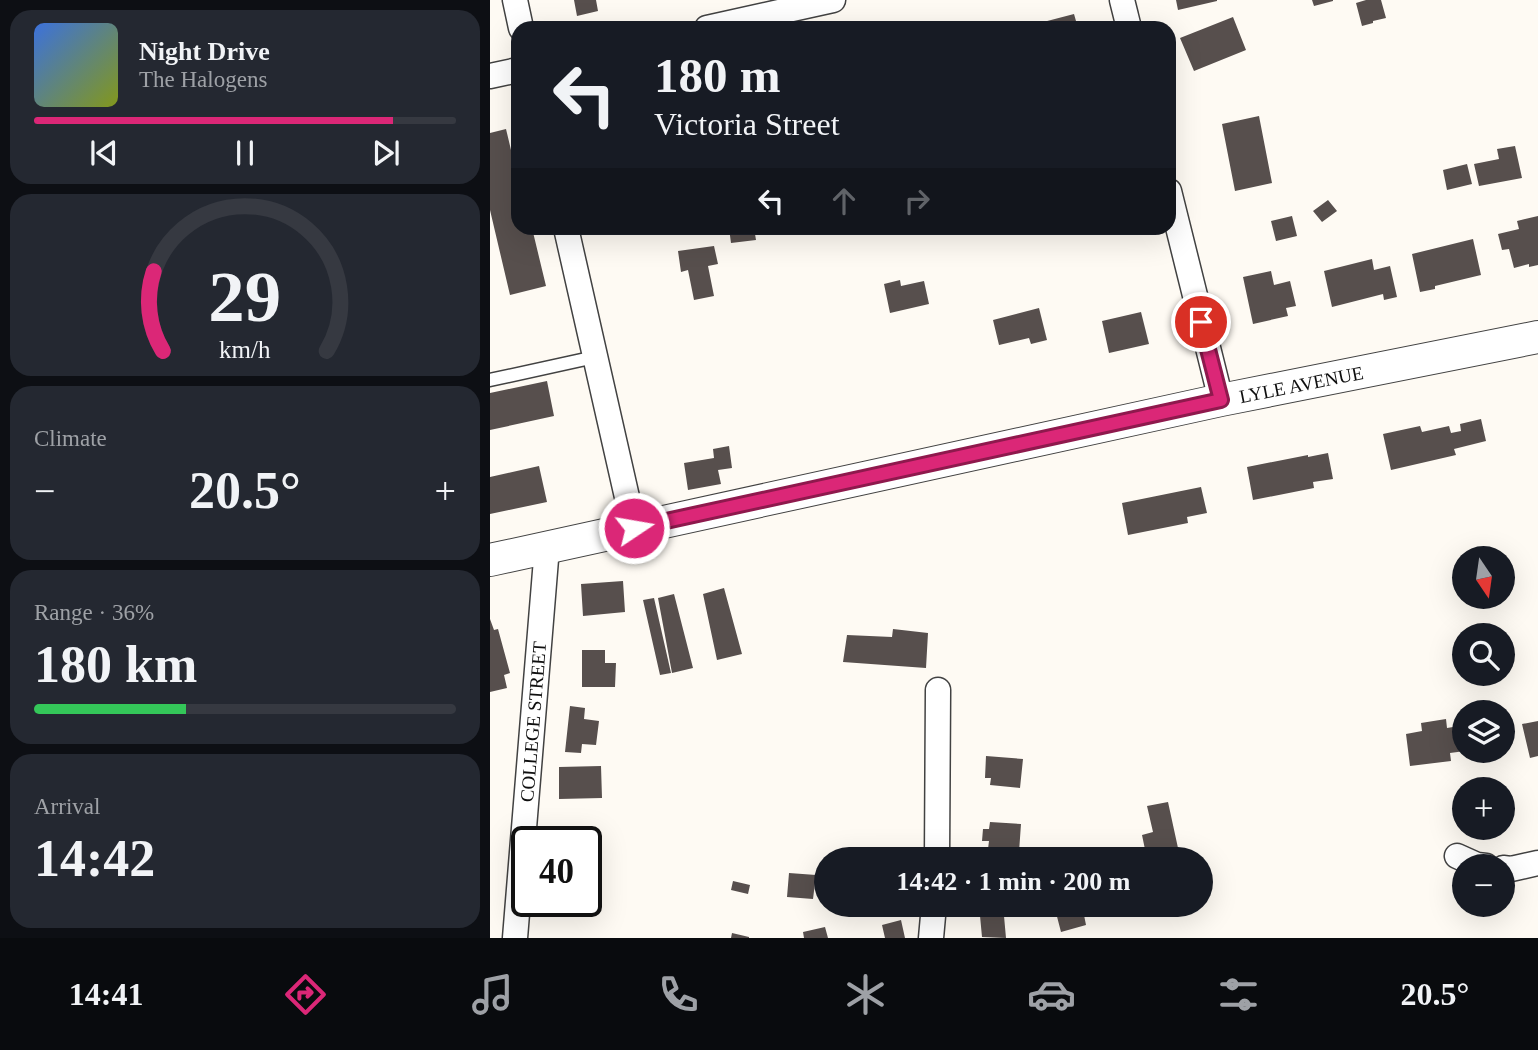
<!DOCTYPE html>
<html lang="en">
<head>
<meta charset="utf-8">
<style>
  :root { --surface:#171b24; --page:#242831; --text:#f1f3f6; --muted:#9ea1a6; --line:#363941; --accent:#db2777 }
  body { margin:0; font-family:Georgia,serif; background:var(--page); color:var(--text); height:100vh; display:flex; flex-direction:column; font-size:26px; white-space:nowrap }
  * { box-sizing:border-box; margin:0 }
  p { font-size:23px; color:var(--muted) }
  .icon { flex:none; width:38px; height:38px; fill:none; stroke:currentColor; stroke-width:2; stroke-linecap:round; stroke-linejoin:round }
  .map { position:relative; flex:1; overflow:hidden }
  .details { display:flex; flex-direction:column; gap:10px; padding:10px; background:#0d0f14; width:490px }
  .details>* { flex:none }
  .banner { position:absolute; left:21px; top:21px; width:665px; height:214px; border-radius:21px; box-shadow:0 7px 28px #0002; background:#171b24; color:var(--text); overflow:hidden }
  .needle { width:46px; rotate:167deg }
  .buttons { position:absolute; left:962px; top:546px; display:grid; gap:14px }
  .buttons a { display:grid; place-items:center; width:63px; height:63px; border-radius:50%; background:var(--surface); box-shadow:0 7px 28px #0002; font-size:35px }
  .speed { position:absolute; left:21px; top:826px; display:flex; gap:14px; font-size:35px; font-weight:700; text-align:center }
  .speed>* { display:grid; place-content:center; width:91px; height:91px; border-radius:50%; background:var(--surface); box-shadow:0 7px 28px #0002; line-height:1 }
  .speed .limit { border:4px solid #111; border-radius:10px; background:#fff; color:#111 }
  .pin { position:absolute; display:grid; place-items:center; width:60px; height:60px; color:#fff; margin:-30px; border:4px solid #fff; border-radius:50%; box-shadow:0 2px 7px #0007 }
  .me { position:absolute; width:77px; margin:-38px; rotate:78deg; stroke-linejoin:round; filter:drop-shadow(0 0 5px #0008) }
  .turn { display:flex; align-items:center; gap:24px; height:147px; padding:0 28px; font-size:32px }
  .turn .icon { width:91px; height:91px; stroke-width:2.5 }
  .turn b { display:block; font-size:49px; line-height:60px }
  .lanes { display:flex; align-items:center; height:66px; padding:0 28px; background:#0003; justify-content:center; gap:35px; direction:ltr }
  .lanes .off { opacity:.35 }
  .big { font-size:52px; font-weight:800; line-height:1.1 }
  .details .tile { flex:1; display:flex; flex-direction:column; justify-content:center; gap:10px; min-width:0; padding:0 24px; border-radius:21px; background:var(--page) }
  .details .dial { align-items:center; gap:0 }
  .dial svg { height:182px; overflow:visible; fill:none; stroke:var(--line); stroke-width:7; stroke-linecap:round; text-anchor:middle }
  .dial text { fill:var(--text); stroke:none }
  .song { display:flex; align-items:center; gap:21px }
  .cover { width:84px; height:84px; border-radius:10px; background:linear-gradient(135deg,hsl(220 70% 55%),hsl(70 70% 35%)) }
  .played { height:7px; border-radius:4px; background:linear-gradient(90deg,var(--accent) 85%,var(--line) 85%) }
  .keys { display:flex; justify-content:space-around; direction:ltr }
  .heat { display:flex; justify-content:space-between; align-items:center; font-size:38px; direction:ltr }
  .charge { height:10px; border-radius:5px; background:linear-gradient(90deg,#34c759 36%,var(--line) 0) }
  .trip { position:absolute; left:324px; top:847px; width:399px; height:70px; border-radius:35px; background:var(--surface); box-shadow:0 7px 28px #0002; font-weight:800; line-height:70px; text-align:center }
  .menu { display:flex; height:112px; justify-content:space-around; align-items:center; background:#090b0e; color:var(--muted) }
  .menu .icon { width:49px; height:49px }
  .menu .current { color:var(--accent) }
  .menu b { font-size:32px; color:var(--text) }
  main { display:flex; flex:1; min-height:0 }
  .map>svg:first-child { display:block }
  .building { fill:#574f4d }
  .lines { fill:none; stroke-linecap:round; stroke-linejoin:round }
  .service-casing { stroke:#424242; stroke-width:15 }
  .minor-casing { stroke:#424242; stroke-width:27 }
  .tertiary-casing { stroke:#424242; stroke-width:34 }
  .service { stroke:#fff; stroke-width:12 }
  .minor { stroke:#fff; stroke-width:24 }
  .tertiary { stroke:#fff; stroke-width:32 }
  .route-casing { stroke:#8e194d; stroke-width:18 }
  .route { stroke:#db2777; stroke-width:12 }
  .labels { text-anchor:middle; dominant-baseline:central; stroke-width:7; stroke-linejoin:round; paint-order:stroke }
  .street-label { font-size:19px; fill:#0f0f0f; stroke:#fff }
</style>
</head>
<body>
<main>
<section class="details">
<div class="tile">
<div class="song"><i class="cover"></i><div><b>Night Drive</b><p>The Halogens</p></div></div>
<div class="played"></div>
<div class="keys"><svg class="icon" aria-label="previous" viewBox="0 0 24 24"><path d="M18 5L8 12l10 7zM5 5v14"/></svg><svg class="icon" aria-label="pause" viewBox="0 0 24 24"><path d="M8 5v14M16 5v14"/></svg><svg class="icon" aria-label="next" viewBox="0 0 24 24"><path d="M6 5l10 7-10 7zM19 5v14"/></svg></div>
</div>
<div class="tile dial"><svg viewBox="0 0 100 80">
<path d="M14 69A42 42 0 1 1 86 69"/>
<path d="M14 69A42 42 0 0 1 10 34" stroke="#db2777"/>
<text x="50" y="56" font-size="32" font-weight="700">29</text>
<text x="50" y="72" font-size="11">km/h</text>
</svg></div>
<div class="tile"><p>Climate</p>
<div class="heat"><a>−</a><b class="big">20.5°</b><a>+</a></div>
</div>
<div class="tile"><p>Range · 36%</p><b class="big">180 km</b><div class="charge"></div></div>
<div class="tile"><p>Arrival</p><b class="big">14:42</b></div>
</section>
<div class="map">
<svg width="1048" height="938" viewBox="0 0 1048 938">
  <rect width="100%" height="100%" fill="#fefaf3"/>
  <path class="building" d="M 84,0 L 106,0 L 108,11 L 87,16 Z
    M 686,0 L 727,0 L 727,1 L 688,10 Z
    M 822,0 L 843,0 L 843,1 L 824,6 Z
    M 876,0 L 891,0 L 896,18 L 883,21 L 883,23 L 872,26 L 866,3 Z
    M 584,14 L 588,28 L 539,28 L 538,26 Z
    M 743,17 L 756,50 L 704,71 L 690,38 Z
    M 485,23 L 486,28 L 467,28 L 467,27 Z
    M 769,116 L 782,183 L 745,191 L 732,124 Z
    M 16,129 L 21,150 L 24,149 L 28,165 L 28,169 L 25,170 L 28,180 L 28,228 L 42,228 L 56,286 L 20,295 L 0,210 L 0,133 Z
    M 1025,146 L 1032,178 L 989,186 L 984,164 L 1009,159 L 1007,149 Z
    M 977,164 L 982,184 L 957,190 L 953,170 Z
    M 838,200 L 847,211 L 832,222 L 823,211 Z
    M 802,216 L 807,236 L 786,241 L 781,221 Z
    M 1048,216 L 1048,265 L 1039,267 L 1039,264 L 1024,268 L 1019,249 L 1012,250 L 1008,234 L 1029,229 L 1027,221 Z
    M 239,228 L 264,228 L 266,240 L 241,243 Z
    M 983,239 L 991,275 L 945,286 L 945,289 L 930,292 L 922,254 Z
    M 224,246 L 228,264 L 218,266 L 224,296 L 204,300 L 198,270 L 191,272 L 188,251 Z
    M 882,259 L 884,270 L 900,266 L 907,297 L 894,300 L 893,294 L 842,307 L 834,271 Z
    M 781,271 L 784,285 L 800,281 L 806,306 L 796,308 L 798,316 L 763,324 L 753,277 Z
    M 410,280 L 411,286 L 434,281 L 439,304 L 400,313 L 394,284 Z
    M 549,308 L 557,340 L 541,344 L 539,338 L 509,345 L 503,320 Z
    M 651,312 L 659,344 L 619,353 L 612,321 Z
    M 57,381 L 64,416 L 0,430 L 0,393 Z
    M 991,419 L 996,441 L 964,449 L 966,455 L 901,470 L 893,434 L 930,426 L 932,432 L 959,426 L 961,433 L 971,431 L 970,424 Z
    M 239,446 L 242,468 L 228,470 L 231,484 L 198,490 L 194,463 L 224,458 L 223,449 Z
    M 838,453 L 843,479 L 823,482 L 824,488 L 763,500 L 757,467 L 818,455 L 818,457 Z
    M 49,466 L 57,502 L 0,514 L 0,477 Z
    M 711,487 L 717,513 L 697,517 L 698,523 L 638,535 L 632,503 Z
    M 133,581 L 135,612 L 93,616 L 91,584 Z
    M 234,588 L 252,654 L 227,660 L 213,594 Z
    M 184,594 L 203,668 L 182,673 L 168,598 Z
    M 164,598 L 181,673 L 170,675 L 153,600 Z
    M 0,619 L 4,630 L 8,629 L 20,673 L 14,675 L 17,688 L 0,692 Z
    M 403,629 L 438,633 L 436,668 L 353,662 L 357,635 L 402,637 Z
    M 92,650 L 115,650 L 115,663 L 126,663 L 125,687 L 92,687 Z
    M 80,706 L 95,708 L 94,719 L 109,721 L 106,745 L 92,744 L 91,753 L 75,752 Z
    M 956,719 L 957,728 L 975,725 L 975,751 L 960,753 L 961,761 L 920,766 L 916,734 L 932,731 L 931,723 Z
    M 1048,721 L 1048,756 L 1040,758 L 1032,724 Z
    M 496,756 L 533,759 L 530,788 L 500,785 L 501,778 L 495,778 Z
    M 111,766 L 112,798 L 69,799 L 69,767 Z
    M 678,802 L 688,848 L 682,849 L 683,855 L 657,859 L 652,835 L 663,832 L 657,806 Z
    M 500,822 L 531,824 L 529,852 L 532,852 L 532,859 L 517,859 L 517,851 L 498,849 L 499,841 L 492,841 L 493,829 L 499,829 Z
    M 73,830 L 84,830 L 85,836 L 110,836 L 111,861 L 96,861 L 96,842 L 73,842 Z
    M 299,873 L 326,875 L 323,899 L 297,897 Z
    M 243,881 L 260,885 L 258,894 L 241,890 Z
    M 489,905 L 513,905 L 516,938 L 492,937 Z
    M 564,905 L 592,905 L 596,925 L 571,932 Z
    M 411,920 L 415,938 L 395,938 L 392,925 Z
    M 335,927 L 338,938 L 314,938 L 313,932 Z
    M 242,933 L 259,937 L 259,938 L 241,938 Z"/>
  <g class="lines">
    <defs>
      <path id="service" d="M 0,380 L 105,357"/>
      <g id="minor">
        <path d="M 25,0 L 31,28"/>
        <path d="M 632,0 L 639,28"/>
        <path d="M 217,28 L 343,0"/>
        <path d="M 0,76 L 28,70"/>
        <path d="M 679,191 L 731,400"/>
        <path d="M 76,228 L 144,528"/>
        <path d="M 967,856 L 987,865 L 996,866"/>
        <path d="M 447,859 L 448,690"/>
        <path d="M 1013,868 L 1021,869 L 1048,863"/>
        <path id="s1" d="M 25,938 L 57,547"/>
        <path d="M 441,938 L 444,905"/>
      </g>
      <g id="tertiary">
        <path id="s2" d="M 0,560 L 731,400 L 1048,337"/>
      </g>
    </defs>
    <use href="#service" class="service-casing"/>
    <use href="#minor" class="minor-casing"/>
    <use href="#tertiary" class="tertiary-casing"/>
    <use href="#service" class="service"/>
    <use href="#minor" class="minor"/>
    <use href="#tertiary" class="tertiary"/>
  </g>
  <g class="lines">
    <defs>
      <path id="route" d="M 144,528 L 731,400 L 711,322"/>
    </defs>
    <use href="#route" class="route-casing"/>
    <use href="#route" class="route"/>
  </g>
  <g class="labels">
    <g class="street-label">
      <text stroke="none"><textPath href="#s2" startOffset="830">LYLE AVENUE</textPath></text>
      <text stroke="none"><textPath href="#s1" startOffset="217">COLLEGE STREET</textPath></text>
    </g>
  </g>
</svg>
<div class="buttons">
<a><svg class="needle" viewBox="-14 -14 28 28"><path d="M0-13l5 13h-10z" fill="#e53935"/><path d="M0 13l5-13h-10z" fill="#9ea1a6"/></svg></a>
<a><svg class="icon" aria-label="search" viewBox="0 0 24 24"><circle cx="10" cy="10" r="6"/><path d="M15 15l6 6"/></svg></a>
<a><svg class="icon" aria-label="layers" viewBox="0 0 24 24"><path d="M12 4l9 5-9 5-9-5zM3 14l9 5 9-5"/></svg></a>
<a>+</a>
<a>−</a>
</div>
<div class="speed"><div class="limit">40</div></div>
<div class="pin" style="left:711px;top:322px;background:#d93025"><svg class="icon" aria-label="arrive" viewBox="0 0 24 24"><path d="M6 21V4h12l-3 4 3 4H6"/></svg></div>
<svg class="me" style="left:144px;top:528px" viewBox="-20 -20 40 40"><circle r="17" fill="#db2777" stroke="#fff" stroke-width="3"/><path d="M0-11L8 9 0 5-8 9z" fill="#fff"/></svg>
<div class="trip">14:42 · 1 min · 200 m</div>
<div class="banner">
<div class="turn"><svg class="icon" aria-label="left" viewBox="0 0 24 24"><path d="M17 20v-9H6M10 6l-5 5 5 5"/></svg><div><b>180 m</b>Victoria Street</div></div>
<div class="lanes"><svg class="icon" aria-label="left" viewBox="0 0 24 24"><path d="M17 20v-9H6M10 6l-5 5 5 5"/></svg><svg class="icon off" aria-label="ahead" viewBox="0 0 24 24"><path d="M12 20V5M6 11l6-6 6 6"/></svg><svg class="icon off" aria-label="right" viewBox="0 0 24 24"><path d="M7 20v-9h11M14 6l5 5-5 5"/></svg></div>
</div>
</div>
</main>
<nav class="menu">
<b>14:41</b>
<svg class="icon current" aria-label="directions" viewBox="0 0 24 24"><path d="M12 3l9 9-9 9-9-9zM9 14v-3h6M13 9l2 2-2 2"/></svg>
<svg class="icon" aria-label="music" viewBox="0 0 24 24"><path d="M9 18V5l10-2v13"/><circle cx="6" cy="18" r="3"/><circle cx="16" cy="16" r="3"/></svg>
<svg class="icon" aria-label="phone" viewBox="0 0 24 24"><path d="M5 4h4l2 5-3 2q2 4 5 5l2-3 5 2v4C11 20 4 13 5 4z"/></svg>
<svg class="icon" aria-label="climate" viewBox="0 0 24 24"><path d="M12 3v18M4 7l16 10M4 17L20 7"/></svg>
<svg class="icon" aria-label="car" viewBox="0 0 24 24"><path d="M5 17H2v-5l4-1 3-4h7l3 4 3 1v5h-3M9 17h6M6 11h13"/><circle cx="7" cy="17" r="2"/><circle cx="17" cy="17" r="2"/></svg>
<svg class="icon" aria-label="filters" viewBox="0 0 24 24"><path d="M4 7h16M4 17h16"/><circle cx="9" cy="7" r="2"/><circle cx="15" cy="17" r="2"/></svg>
<b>20.5°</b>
</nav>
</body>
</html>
